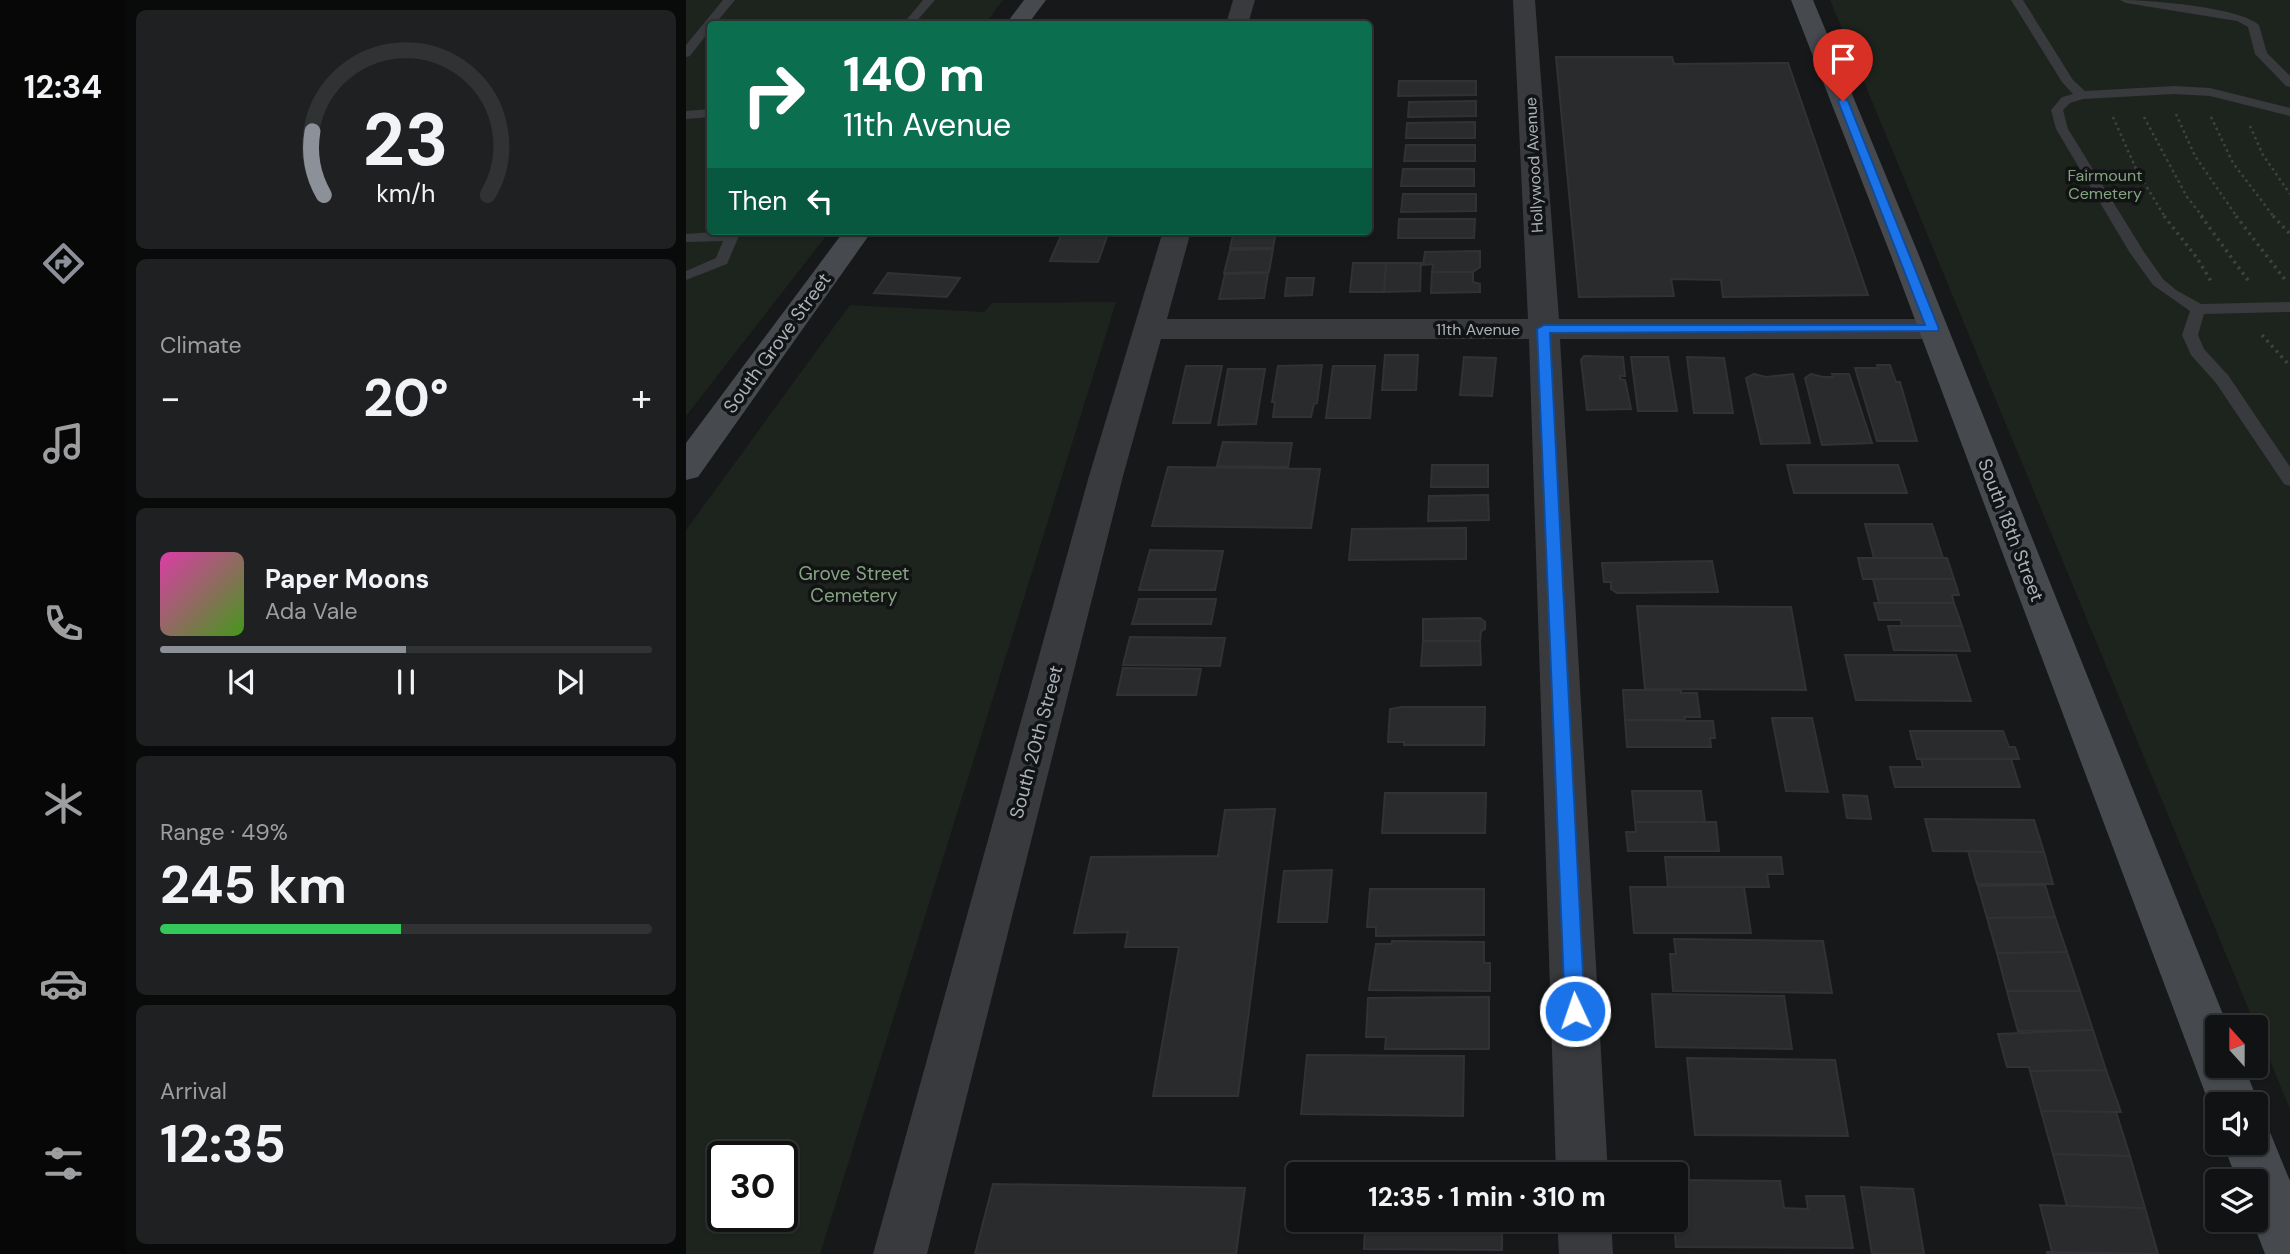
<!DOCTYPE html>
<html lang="en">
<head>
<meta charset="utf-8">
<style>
  :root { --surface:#111213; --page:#1e2021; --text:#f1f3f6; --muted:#9c9ea0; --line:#303233; --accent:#8c9099 }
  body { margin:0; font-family:"DM Sans",sans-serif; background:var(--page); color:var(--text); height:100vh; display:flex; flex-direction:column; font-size:26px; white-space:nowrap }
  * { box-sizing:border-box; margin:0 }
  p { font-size:23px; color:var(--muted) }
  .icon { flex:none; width:38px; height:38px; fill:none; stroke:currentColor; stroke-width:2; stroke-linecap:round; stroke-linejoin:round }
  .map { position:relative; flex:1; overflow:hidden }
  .panel { display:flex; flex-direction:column; gap:10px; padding:10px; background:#090a0a; width:560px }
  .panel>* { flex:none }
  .top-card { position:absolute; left:21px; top:21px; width:665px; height:214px; border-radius:7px; box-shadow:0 2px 5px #0004,0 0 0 2px var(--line); background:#0b6e4f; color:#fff; overflow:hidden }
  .needle { width:46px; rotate:339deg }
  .tools { position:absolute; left:1519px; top:1015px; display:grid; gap:14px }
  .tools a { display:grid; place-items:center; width:63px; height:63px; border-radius:7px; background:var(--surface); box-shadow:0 2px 5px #0004,0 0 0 2px var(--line); font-size:35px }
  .speed { position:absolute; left:21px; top:1141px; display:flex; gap:14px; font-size:35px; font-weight:700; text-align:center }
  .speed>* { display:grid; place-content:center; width:91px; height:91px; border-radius:50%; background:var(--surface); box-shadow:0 2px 5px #0004,0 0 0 2px var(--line); line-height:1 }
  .speed .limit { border:4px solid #111; border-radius:10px; background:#fff; color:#111 }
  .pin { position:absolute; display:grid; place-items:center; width:60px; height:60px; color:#fff; margin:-72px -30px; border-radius:50% 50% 50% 0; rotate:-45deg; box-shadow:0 0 7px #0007 }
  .pin .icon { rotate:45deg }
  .me { position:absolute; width:77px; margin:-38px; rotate:357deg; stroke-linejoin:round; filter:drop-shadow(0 0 5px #0008) }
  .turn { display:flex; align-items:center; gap:24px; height:147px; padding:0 21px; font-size:32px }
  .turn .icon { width:91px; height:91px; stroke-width:2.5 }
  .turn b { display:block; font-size:49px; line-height:60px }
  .then { display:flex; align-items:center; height:66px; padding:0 21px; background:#0003; gap:14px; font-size:26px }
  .big { font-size:52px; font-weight:700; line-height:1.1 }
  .panel .card { flex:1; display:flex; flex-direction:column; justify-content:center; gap:10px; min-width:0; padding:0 24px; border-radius:10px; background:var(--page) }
  .panel .dial { align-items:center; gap:0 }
  .dial svg { height:182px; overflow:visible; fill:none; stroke:var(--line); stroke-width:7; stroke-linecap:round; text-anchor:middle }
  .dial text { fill:var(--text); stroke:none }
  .song { display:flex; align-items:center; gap:21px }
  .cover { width:84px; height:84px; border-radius:10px; background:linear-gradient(135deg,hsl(320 70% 55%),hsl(100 70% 35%)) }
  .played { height:7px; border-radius:4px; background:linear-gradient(90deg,var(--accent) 50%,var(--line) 50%) }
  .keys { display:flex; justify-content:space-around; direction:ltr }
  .heat { display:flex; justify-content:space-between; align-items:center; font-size:38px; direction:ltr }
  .charge { height:10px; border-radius:5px; background:linear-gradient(90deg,#34c759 49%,var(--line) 0) }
  .trip { position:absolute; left:600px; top:1162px; width:402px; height:70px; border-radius:7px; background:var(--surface); box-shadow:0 2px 5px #0004,0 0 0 2px var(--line); font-weight:700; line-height:70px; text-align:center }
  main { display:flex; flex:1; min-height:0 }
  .menu { display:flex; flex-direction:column; width:126px; justify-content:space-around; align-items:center; background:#070708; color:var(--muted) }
  .menu .icon { width:49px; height:49px }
  .menu .active { color:var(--accent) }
  .menu b { font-size:32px; color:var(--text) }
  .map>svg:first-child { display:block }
  .green { fill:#1d241d; fill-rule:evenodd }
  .building { fill:#2a2b2d; stroke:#313235; stroke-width:2 }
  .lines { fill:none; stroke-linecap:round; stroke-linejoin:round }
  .path-far1 { stroke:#3e4245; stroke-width:2.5; stroke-dasharray:2.5 3.5; stroke-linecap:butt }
  .path { stroke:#3e4245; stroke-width:3.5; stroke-dasharray:2.5 4.5; stroke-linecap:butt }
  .lane { fill:#383a3e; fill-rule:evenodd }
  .street { fill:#383a3e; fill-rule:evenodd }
  .secondary { fill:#464a4e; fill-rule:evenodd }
  .route { fill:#1a73e8; stroke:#114b97; stroke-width:2 }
  .labels { text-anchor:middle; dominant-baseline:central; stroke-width:7; stroke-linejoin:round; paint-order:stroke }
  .far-street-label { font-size:16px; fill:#a9b1b9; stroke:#121314 }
  .far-park-label { font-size:16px; fill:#85a480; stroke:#121314 }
  .street-label { font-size:19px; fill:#a9b1b9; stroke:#121314 }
  .park-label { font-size:19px; fill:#85a480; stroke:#121314 }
</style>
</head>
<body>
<main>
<nav class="menu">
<b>12:34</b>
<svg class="icon active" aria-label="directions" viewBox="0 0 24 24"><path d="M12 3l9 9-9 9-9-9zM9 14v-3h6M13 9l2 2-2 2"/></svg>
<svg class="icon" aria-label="music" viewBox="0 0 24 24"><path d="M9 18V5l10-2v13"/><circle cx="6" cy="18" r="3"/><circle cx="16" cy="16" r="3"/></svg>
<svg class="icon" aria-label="phone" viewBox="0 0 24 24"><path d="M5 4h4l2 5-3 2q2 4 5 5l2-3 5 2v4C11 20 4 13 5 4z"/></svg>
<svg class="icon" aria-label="climate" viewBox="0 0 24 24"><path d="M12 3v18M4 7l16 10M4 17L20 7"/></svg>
<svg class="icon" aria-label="car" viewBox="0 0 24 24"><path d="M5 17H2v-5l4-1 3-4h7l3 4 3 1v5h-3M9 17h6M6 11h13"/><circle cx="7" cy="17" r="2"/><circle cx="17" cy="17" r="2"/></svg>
<svg class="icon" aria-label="filters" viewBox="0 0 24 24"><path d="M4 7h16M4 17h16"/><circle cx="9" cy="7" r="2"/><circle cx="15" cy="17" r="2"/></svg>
</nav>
<section class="panel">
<div class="card dial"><svg viewBox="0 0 100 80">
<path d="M14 69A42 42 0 1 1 86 69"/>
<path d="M14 69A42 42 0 0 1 9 41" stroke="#8c9099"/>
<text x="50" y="56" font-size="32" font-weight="700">23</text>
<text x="50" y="72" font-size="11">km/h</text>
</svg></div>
<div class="card"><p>Climate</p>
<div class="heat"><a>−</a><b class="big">20°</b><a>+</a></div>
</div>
<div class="card">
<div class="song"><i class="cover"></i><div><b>Paper Moons</b><p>Ada Vale</p></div></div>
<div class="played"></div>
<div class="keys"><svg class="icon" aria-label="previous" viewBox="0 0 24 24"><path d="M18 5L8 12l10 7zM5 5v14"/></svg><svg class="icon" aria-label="pause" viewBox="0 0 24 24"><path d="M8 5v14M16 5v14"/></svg><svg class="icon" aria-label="next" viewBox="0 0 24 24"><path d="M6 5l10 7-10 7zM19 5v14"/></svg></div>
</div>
<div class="card"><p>Range · 49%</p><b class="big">245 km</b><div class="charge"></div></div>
<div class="card"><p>Arrival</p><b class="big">12:35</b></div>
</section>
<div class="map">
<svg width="1604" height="1254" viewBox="0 0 1604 1254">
  <rect width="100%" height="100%" fill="#171819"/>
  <path class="green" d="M 0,0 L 317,0 L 299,24 L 24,24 L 24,231 L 144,231 L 0,416 Z
    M 1144,0 L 1604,0 L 1604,1109 Z
    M 430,302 L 134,1254 L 0,1254 L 0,530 L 164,305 L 298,312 L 306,303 ZM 37,1157 L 96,1157 L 96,1216 L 37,1216 Z"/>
  <path class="building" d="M 870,57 L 986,57 L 988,64 L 1102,63 L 1182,295 L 1037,297 L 1035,280 L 985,279 L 988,296 L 893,297 Z
    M 713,81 L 790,81 L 790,95 L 712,96 Z
    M 790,101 L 790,116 L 722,117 L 723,102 Z
    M 789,122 L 789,138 L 720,138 L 721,123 Z
    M 720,145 L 789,145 L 789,161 L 718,161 Z
    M 717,169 L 788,169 L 788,186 L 715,186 Z
    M 717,194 L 790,194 L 790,211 L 715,212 Z
    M 713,219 L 789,219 L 788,238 L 712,238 Z
    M 377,231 L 423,231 L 412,262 L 364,261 Z
    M 548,231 L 590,231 L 587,248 L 544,248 Z
    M 587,249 L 583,272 L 538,273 L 544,250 Z
    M 794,251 L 794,267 L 787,272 L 746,272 L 747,264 L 737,265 L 739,252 Z
    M 667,263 L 700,263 L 698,292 L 664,292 Z
    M 700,263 L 735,263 L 734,291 L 698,292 Z
    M 746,272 L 787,272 L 787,282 L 794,284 L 794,292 L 745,293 Z
    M 202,273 L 274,278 L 261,297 L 188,293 Z
    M 582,273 L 578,298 L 533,299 L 539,274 Z
    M 601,278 L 628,278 L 626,295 L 599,296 Z
    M 699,355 L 732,355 L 730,390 L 696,390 Z
    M 898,356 L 937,357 L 939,376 L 934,376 L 934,379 L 939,380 L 945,409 L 901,410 L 895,360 Z
    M 778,357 L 810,358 L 806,396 L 774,395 Z
    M 945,357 L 982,357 L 991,411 L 952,411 Z
    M 1001,357 L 1038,358 L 1047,413 L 1008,413 Z
    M 636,365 L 631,403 L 628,404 L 625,417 L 587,417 L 589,402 L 586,402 L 592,366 Z
    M 1191,365 L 1204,365 L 1210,382 L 1214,382 L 1231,441 L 1191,441 L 1169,368 L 1192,368 Z
    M 500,366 L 536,366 L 524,423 L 487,423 Z
    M 647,366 L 689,366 L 684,418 L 640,418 Z
    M 542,369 L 579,369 L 570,424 L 532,425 Z
    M 1068,374 L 1080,377 L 1107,374 L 1124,443 L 1075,444 L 1060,378 Z
    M 1125,374 L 1137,377 L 1147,377 L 1146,374 L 1163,374 L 1186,443 L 1136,445 L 1119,378 Z
    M 537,442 L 606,443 L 602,467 L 531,466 Z
    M 746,465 L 802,465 L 802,487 L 745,487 Z
    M 1101,465 L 1212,465 L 1221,493 L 1108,493 Z
    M 482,467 L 634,469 L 625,528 L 466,526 Z
    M 802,495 L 803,520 L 742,521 L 743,496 Z
    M 1179,524 L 1246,524 L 1257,558 L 1188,558 Z
    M 780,528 L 780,559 L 663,560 L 666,529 Z
    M 464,550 L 537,551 L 529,590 L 453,590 Z
    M 1172,558 L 1261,558 L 1268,579 L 1177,579 Z
    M 1026,561 L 1032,592 L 931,593 L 925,589 L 925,582 L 918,582 L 916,563 Z
    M 1187,579 L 1268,579 L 1273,595 L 1266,595 L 1268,603 L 1193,603 Z
    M 453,599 L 530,599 L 525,624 L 446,624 Z
    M 1188,603 L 1268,603 L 1276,626 L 1216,626 L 1215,620 L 1193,620 Z
    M 951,606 L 1105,607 L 1120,690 L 959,689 Z
    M 794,618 L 799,622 L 799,629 L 795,631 L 794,641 L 737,641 L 737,619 Z
    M 1202,626 L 1276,626 L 1284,651 L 1208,650 Z
    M 444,637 L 539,638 L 534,666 L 437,665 Z
    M 737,641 L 794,641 L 795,665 L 735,666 Z
    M 1159,655 L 1270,655 L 1285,701 L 1170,700 Z
    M 437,668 L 515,669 L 510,695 L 431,695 Z
    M 937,690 L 995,690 L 995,693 L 1011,693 L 1014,717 L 998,717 L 999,720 L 939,720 Z
    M 716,707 L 799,707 L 798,745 L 718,745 L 718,742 L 702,742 L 704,709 Z
    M 1086,718 L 1126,718 L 1142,792 L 1100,791 Z
    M 939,720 L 1027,721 L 1029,738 L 1024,738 L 1025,747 L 941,747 Z
    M 1224,731 L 1317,731 L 1323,747 L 1329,747 L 1333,759 L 1231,759 Z
    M 1235,759 L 1325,759 L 1334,787 L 1209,787 L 1204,767 L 1237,767 Z
    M 946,791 L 1015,791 L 1019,822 L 949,822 Z
    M 699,793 L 800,793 L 799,833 L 696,833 Z
    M 1157,795 L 1181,796 L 1185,819 L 1161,818 Z
    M 589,809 L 552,1096 L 467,1096 L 493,947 L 439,947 L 442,932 L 388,933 L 405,857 L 532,856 L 539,810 Z
    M 1239,819 L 1348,820 L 1358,852 L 1247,851 Z
    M 949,822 L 1030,822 L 1033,851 L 942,851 L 940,832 L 950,832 Z
    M 1282,851 L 1358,852 L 1367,884 L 1291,884 Z
    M 979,857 L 1095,857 L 1097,874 L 1081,874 L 1083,887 L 982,887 Z
    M 646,870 L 641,922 L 592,922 L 598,871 Z
    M 1359,885 L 1369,917 L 1301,918 L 1292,886 Z
    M 944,887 L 1058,887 L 1065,933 L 948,933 Z
    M 684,889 L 798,889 L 798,935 L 690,936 L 690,927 L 681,927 Z
    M 1369,917 L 1381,952 L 1311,953 L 1301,918 Z
    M 988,939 L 1137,941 L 1146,993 L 987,991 L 984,954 L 990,954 Z
    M 706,941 L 798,942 L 798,963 L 804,963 L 804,991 L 683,990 L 690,944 L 706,944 Z
    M 1381,952 L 1394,991 L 1321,991 L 1311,953 Z
    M 1321,991 L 1394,991 L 1407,1030 L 1332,1031 Z
    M 966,994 L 1098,996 L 1106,1049 L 970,1047 Z
    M 803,997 L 803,1049 L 699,1049 L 700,1037 L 680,1037 L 682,998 Z
    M 1407,1030 L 1420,1070 L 1344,1071 L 1343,1067 L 1321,1067 L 1312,1034 Z
    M 621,1055 L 778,1056 L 777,1116 L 615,1114 Z
    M 1001,1058 L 1149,1060 L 1162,1136 L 1009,1135 Z
    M 1420,1070 L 1435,1112 L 1355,1111 L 1344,1071 Z
    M 1355,1111 L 1430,1112 L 1444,1156 L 1367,1154 Z
    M 1367,1154 L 1444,1156 L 1459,1208 L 1381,1206 Z
    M 990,1180 L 1094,1181 L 1098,1208 L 1122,1209 L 1120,1196 L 1158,1196 L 1167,1248 L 990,1247 L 988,1220 L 990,1220 Z
    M 307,1184 L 559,1188 L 550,1254 L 289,1254 Z
    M 1175,1187 L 1227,1189 L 1238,1254 L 1186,1254 Z
    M 1354,1205 L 1459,1208 L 1472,1254 L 1366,1252 Z
    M 666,1220 L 816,1220 L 816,1250 L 678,1249 L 679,1228 L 666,1228 Z
    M 1361,1252 L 1472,1254 L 1473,1254 L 1361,1254 Z"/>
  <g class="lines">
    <path class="path-far1" d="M 1490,114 L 1509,156 L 1551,217
      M 1427,117 L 1451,171 L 1479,217
      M 1458,117 L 1501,197 L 1517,217
      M 1525,117 L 1547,163 L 1588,217
      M 1564,126 L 1577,155 L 1604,194"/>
    <path class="path" d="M 1478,216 L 1511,258 L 1526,283
      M 1515,216 L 1564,283
      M 1550,216 L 1600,281
      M 1587,216 L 1604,234
      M 1576,335 L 1604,366"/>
    <path class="lane" d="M 37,0 L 49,0 L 29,24 L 24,24 L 24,30 L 4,56 L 0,57 L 0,45 Z
      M 237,0 L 249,0 L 228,24 L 217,24 Z
      M 1325,0 L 1337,0 L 1387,80 L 1399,91 L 1488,86 L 1524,88 L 1604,108 L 1604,116 L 1524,96 L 1488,94 L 1397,99 L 1384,103 L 1377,110 L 1382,129 L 1458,252 L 1477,279 L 1490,290 L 1515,304 L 1604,302 L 1604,312 L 1518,314 L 1512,335 L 1518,349 L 1542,375 L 1604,467 L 1604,486 L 1598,484 L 1530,383 L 1505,355 L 1496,335 L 1504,311 L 1467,285 L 1444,253 L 1370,129 L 1365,110 L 1376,97 L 1387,94 L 1376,82 Z
      M 1434,0 C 1463,0 1553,7 1573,25 L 1581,53 L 1604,76 L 1604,87 L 1600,86 L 1569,54 L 1562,27 L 1551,21 L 1440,3 Z
      M 24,109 L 24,117 L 0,119 L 0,111 Z
      M 41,231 L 55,231 L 41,264 L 0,280 L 0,271 L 30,258 L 37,241 L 0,242 L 0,234 Z"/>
    <path class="street" d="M 547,0 L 569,0 L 562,24 L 540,24 Z
      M 827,0 L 849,0 L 873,319 L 1247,319 L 1258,322 L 1262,329 L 1258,336 L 1247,339 L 874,339 L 922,1174 L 870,1174 L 843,339 L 475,339 L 437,476 L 241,1254 L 187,1254 L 403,476 L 477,231 L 505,231 L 481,319 L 842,319 Z
      M 871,1220 L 925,1220 L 927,1254 L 873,1254 Z"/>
    <path class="secondary" d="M 338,0 L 360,0 L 342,24 L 320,24 Z
      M 1105,0 L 1127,0 L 1232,253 L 1542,1027 L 1531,1027 L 1531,1066 L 1558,1066 L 1573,1104 L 1570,1113 L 1570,1104 L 1531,1104 L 1530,1122 L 1204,253 Z
      M 158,231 L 186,231 L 12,477 L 0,480 L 0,443 Z
      M 1570,1120 L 1581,1125 L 1604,1181 L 1604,1254 L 1579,1254 L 1566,1220 L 1570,1220 L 1570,1181 L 1551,1181 L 1537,1143 L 1570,1143 Z"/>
  </g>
  <path class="route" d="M 1157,98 L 1162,101 L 1253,329 L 1252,331 L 864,333 L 899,1011 L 896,1018 L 889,1021 L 882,1018 L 879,1011 L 851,329 L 858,325 L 1239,325 L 1152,101 Z"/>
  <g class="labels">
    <g class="far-street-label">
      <text transform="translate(848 165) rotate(-93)">Hollywood Avenue</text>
      <text x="792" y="329">11th Avenue</text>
    </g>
    <g class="far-park-label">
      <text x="1419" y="175">Fairmount<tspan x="1419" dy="18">Cemetery</tspan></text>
    </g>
    <g class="street-label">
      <text transform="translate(91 343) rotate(-54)">South Grove Street</text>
      <text transform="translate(1325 530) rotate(69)">South 18th Street</text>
      <text transform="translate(350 742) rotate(-75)">South 20th Street</text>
    </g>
    <g class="park-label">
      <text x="168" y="573">Grove Street<tspan x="168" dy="22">Cemetery</tspan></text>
    </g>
  </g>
</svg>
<div class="tools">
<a><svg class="needle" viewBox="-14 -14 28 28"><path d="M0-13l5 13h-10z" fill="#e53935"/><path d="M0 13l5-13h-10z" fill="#9c9ea0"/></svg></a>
<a><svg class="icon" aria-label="sound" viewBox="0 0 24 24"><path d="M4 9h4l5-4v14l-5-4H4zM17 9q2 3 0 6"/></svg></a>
<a><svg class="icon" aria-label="layers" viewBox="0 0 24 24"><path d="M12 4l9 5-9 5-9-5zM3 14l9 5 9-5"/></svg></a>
</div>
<div class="speed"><div class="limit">30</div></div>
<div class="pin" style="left:1157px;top:101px;background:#d93025"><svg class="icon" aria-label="arrive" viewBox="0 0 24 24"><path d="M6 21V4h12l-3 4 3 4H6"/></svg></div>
<svg class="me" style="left:889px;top:1011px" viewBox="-20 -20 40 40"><circle r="17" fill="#1a73e8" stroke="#fff" stroke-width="3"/><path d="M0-11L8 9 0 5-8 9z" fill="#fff"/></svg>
<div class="trip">12:35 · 1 min · 310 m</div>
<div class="top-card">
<div class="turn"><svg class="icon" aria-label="right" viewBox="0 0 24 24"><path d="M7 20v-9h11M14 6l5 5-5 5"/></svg><div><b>140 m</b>11th Avenue</div></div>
<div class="then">Then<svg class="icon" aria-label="left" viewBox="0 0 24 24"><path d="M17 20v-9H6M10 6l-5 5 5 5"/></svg></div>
</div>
</div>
</main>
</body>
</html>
